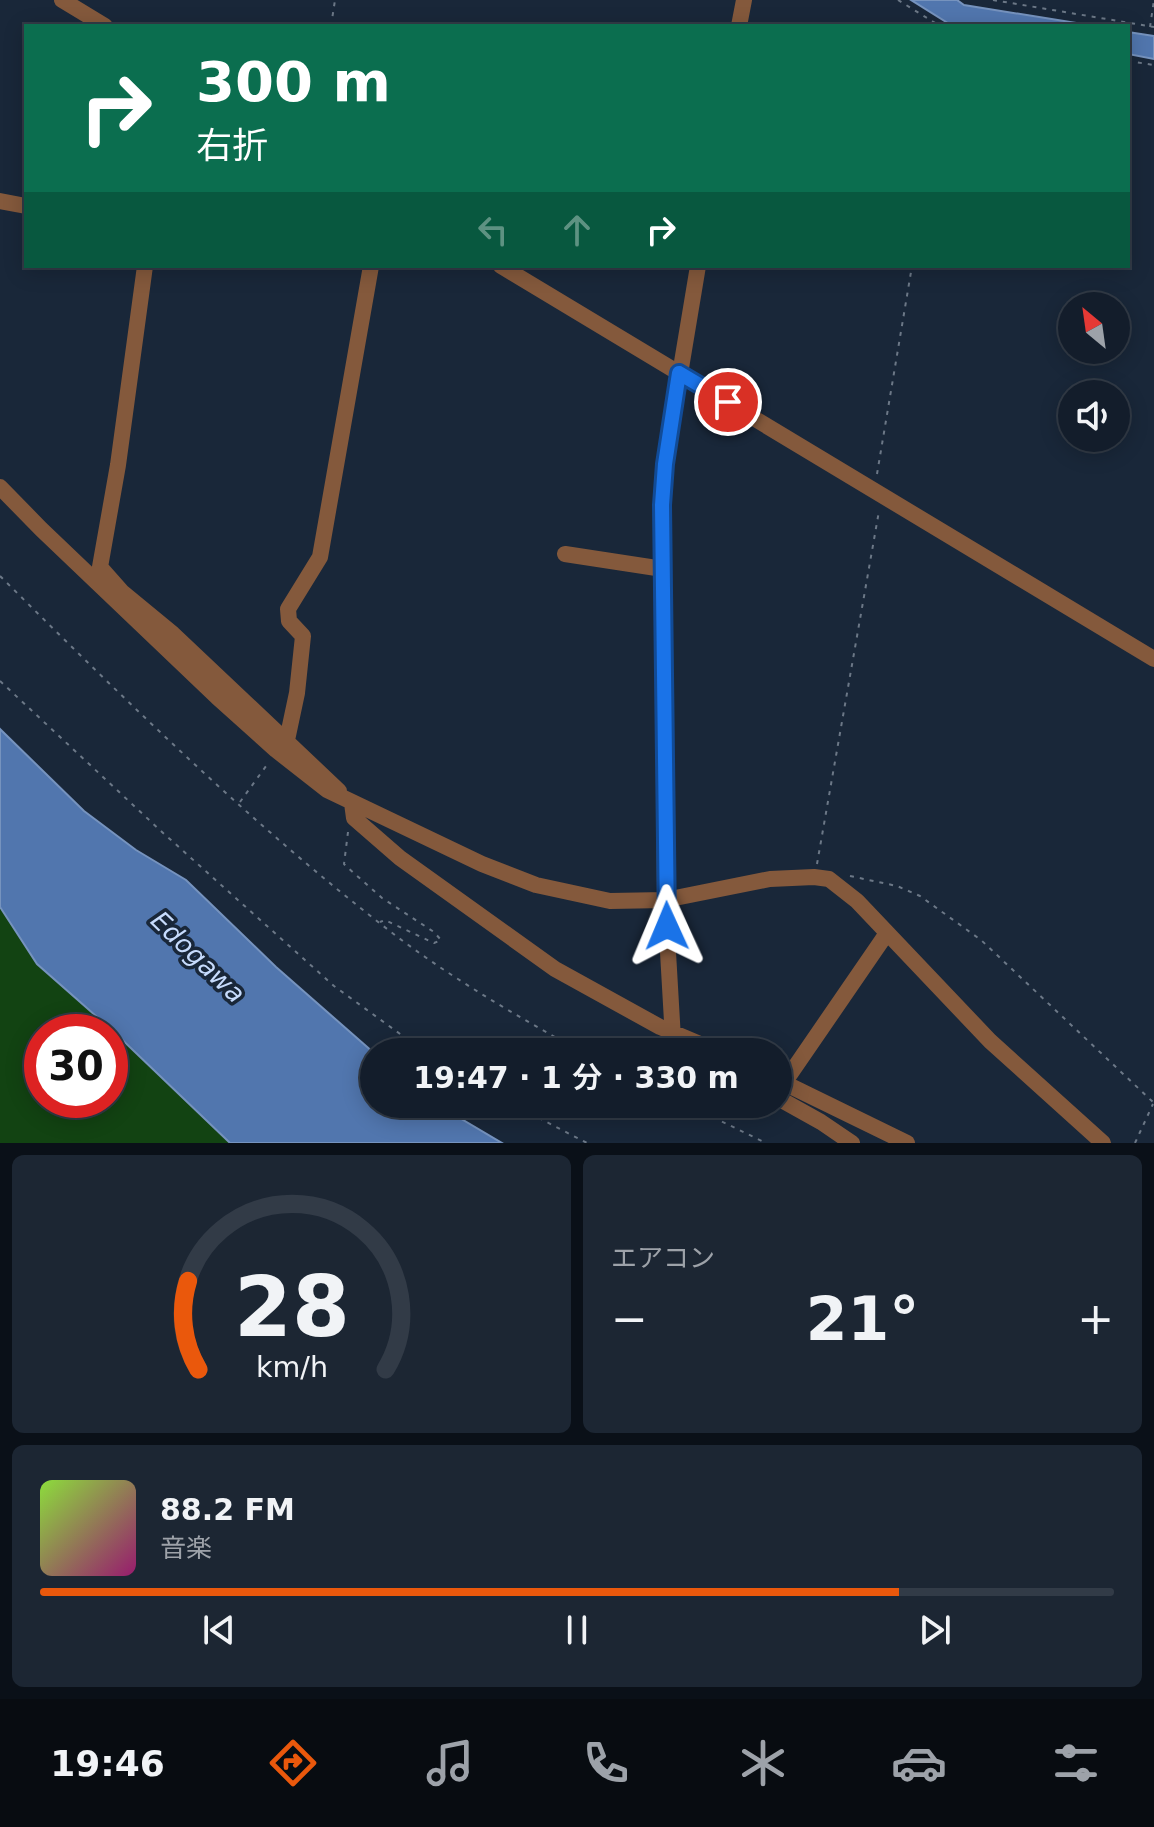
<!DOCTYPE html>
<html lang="ja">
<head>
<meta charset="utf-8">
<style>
  :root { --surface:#131d2b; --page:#1c2633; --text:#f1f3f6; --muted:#9da2a9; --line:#323b47; --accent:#ea580c }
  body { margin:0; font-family:"DejaVu Sans","Noto Sans JP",sans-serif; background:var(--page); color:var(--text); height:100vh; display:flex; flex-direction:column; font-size:30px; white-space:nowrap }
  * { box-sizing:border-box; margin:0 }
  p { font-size:26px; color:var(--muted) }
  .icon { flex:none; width:44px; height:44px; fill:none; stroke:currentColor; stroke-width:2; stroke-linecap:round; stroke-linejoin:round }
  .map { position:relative; height:1143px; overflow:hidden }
  .drawer { display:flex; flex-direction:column; gap:12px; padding:12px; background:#0a1018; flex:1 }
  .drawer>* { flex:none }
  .hud { position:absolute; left:24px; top:24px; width:1106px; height:244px; border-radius:0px; box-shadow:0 4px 20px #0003,0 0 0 2px var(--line); background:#0b6e4f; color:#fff; overflow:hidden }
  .needle { width:52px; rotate:331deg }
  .buttons { position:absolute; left:1058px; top:292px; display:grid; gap:16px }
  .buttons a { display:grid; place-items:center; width:72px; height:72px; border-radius:50%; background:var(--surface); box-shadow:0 4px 20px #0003,0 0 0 2px var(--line); font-size:40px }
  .speed { position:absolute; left:24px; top:1014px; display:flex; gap:16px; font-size:40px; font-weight:700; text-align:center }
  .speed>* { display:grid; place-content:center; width:104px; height:104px; border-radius:50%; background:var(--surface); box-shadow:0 4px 20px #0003,0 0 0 2px var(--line); line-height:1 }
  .speed .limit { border:12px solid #d22; background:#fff; color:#111 }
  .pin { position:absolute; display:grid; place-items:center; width:68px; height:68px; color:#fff; margin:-34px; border:4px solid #fff; border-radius:50%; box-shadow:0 2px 8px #0007 }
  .me { position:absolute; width:88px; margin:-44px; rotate:359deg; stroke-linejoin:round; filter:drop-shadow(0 0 6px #0008) }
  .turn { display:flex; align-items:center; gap:28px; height:168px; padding:0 40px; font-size:36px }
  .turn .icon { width:104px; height:104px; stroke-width:2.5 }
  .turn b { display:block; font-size:56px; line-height:68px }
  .lanes { display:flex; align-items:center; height:76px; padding:0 40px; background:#0003; justify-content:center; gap:40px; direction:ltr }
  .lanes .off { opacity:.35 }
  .big { font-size:60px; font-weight:600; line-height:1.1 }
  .drawer .card { flex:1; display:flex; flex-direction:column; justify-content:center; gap:12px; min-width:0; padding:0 28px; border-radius:12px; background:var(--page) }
  .drawer .dial { align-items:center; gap:0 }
  .dial svg { height:208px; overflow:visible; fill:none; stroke:var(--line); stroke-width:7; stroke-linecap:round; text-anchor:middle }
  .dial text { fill:var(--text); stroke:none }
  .song { display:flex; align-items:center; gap:24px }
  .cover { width:96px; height:96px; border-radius:12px; background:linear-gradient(135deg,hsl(90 70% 55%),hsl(320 70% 35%)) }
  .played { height:8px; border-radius:4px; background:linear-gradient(90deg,var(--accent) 80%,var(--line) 80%) }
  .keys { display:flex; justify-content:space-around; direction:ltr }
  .heat { display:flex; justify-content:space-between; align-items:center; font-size:44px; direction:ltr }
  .drawer .tiles { flex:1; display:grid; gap:12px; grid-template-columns:1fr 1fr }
  .card:last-child { grid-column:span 2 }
  .trip { position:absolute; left:360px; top:1038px; width:432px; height:80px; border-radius:40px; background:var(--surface); box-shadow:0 4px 20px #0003,0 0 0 2px var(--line); font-weight:600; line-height:80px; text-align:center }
  .dock { display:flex; height:128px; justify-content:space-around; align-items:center; background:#080c11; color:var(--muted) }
  .dock .icon { width:56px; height:56px }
  .dock .on { color:var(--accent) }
  .dock b { font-size:36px; color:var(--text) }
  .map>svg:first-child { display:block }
  .green { fill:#124312; fill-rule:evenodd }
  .water { fill:#5176ae; stroke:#7693be; stroke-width:2 }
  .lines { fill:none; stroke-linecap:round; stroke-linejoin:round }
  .path { stroke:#6c7887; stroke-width:2; stroke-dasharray:4 6; stroke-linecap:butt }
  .minor { stroke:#84593c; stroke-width:16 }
  .route-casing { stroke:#114b97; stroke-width:20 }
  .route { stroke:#1a73e8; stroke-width:14 }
  .labels { text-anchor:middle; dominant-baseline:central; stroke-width:7; stroke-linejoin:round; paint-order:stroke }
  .water-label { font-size:26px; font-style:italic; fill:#c7dcfd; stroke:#192739 }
</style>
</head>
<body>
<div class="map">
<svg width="1154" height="1143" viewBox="0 0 1154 1143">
  <rect width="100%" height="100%" fill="#192739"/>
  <path class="green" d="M 0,906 L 231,1143 L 0,1143 ZM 42,1032 L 110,1032 L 110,1100 L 42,1100 Z"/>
  <path class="water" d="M 911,0 L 957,0 L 964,5 L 1095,26 L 960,26 L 951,25 Z
    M 1128,32 L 1154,36 L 1154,59 L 1128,54 Z
    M 0,729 L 84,811 L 136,850 L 186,880 L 276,967 L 374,1053 L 374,1104 L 436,1104 L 502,1143 L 230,1143 L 113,1031 L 37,964 L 0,907 Z"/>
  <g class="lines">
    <path class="path" d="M 898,0 L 940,26
      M 993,0 L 1154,27
      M 331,26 L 335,0
      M 1150,27 L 1154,0
      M 1128,61 L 1154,65
      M 877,474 L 912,266
      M 0,576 C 122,697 246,819 382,925 C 444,974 513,1014 582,1052
      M 0,681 L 162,832 L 334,986 L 425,1052
      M 240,802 L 269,762
      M 348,832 L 344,864 L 347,867 L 382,898 L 434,932 L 441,940 L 434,943 L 385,920 L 380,922
      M 817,864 L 879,511
      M 850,876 L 897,886 L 920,896 L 981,940 L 1154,1103
      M 512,1104 L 587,1143
      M 686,1104 L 766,1143
      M 1135,1143 L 1153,1104"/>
    <path class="minor" d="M 62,0 L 105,26
      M 739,26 L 744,0
      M 0,201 L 26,206
      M 501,266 L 1154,659
      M 0,487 L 41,529 L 217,697 L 276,750 L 327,790 L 482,864 L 536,885 L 610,901 L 665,900 L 770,879 L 814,877 L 829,879 L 857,901 L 990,1041 L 1103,1143
      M 565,554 L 663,569
      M 122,592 L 173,634 L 339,791
      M 123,593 L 100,567 L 118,465 L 145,266
      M 287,740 L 297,693 L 303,636 L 289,621 L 288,609 L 320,557 L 371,266
      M 352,803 L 354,818 L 400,858 L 555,969 L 660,1027 L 719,1052
      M 684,1052 L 676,1045 L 673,1039 L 665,900 L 662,505 L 665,464 L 698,266
      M 778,1080 L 907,1143
      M 784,1083 L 887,933
      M 778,1098 L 821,1122 L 852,1143"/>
  </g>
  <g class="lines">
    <defs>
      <path id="route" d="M 667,926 L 662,505 L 665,464 L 679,373 L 728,402"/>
    </defs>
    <use href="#route" class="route-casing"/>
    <use href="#route" class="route"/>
  </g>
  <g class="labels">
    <g class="water-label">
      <text transform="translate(198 957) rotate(44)">Edogawa</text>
    </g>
  </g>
</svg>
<div class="buttons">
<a><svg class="needle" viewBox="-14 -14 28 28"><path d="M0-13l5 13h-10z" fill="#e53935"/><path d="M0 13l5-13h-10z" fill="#9da2a9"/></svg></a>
<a><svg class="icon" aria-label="sound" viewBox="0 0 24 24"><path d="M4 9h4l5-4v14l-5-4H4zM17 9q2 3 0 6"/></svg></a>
</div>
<div class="speed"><div class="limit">30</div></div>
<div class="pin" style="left:728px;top:402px;background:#d93025"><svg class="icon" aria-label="arrive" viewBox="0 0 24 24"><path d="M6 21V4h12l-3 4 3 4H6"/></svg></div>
<svg class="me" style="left:667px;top:926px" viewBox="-20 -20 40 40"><path d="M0-17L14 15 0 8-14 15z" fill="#1a73e8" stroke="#fff" stroke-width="4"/></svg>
<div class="trip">19:47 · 1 分 · 330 m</div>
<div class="hud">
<div class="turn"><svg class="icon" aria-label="right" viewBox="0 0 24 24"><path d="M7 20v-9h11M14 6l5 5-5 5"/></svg><div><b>300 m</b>右折</div></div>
<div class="lanes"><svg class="icon off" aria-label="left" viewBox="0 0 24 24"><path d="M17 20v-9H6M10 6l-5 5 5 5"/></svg><svg class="icon off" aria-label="ahead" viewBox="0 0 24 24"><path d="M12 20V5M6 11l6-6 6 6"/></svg><svg class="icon" aria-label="right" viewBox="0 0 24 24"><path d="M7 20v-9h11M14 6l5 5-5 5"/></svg></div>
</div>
</div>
<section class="drawer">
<div class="tiles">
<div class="card dial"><svg viewBox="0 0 100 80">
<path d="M14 69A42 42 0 1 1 86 69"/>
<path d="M14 69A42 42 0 0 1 10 35" stroke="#ea580c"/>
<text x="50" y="56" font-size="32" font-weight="700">28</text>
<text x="50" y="72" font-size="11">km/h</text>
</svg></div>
<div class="card"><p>エアコン</p>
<div class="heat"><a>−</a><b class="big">21°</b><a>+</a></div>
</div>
<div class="card">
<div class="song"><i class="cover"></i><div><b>88.2 FM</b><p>音楽</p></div></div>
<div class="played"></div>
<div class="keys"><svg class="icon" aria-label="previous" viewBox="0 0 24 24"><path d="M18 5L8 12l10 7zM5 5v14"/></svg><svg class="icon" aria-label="pause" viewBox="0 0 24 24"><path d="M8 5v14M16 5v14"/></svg><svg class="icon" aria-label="next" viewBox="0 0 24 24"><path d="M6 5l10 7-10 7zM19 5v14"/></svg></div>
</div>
</div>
</section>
<nav class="dock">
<b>19:46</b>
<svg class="icon on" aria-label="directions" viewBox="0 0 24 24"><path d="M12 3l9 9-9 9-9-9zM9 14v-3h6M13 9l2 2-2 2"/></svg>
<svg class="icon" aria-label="music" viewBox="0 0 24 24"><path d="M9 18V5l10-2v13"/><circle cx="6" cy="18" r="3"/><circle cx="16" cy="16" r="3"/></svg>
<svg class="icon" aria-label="phone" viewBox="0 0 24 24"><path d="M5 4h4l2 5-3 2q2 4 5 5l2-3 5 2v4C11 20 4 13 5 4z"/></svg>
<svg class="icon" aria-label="climate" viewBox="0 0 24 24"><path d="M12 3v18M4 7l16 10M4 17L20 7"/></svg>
<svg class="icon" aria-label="car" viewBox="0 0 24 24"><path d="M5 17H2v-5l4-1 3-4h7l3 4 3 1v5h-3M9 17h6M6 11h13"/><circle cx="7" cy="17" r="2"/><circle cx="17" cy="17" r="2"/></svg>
<svg class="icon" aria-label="filters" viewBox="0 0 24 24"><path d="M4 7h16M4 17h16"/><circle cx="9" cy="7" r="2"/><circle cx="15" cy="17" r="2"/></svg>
</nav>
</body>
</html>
